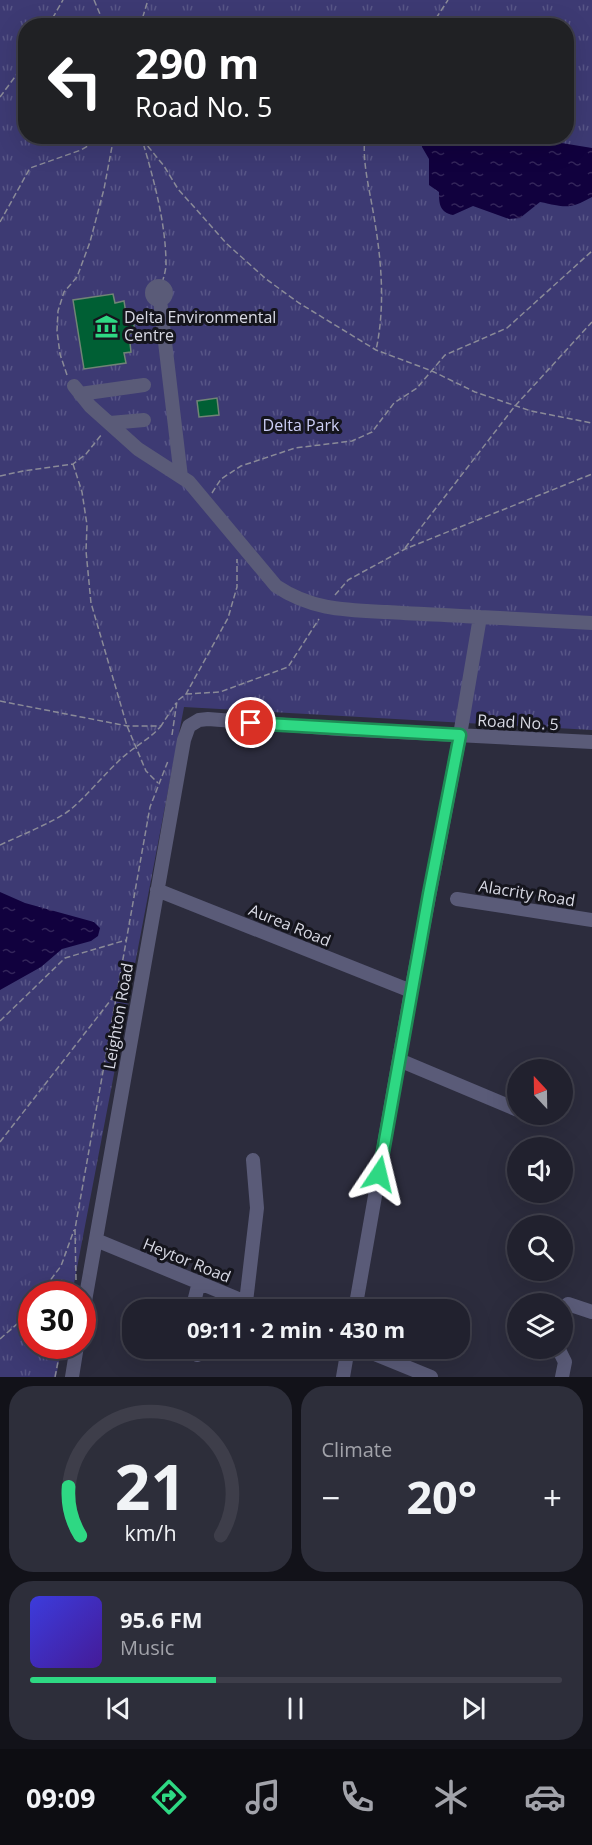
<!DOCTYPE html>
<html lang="en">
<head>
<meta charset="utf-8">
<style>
  :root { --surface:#21212e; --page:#2d2e3a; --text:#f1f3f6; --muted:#a2a3aa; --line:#3e3e4a; --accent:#2ed883 }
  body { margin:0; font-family:"Open Sans",sans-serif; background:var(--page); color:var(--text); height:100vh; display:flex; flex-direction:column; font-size:22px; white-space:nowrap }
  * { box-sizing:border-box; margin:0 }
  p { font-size:20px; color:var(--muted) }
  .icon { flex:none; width:33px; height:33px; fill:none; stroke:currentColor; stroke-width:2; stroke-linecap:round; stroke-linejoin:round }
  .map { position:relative; height:1377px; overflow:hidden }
  .sheet { display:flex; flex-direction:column; gap:9px; padding:9px; background:#121219; flex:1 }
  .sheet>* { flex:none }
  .hud { position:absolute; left:18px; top:18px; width:556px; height:126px; border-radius:24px; box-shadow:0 6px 24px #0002,0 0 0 2px var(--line); background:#202124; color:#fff; overflow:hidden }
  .needle { width:39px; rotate:338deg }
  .controls { position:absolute; left:507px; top:1059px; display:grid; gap:12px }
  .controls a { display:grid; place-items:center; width:66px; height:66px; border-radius:50%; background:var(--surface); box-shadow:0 6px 24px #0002,0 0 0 2px var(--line); font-size:30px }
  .speed { position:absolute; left:18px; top:1281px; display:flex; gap:12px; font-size:30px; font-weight:700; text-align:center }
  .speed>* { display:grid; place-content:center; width:78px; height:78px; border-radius:50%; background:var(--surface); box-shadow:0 6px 24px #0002,0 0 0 2px var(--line); line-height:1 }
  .speed .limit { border:9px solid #d22; background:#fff; color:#111 }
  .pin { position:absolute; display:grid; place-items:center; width:51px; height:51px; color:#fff; margin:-26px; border:3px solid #fff; border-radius:50%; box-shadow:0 2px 6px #0007 }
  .me { position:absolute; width:66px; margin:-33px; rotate:10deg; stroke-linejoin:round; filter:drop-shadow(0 0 4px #0008) }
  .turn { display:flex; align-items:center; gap:21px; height:126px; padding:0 18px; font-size:27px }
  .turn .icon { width:78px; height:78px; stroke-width:2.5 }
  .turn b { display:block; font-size:42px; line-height:51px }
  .big { font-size:45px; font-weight:700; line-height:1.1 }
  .sheet .tile { flex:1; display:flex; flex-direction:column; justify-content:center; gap:9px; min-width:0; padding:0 21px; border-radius:24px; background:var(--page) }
  .sheet .dial { align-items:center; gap:0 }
  .dial svg { height:156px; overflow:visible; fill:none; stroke:var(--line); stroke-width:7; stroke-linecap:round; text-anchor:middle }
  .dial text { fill:var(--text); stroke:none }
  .song { display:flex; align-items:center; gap:18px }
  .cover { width:72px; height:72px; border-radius:9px; background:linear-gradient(135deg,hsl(240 70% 55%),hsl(260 70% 35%)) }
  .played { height:6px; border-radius:3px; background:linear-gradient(90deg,var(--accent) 35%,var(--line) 35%) }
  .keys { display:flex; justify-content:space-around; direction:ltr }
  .heat { display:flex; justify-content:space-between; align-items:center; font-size:33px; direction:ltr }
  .sheet .tiles { flex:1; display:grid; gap:9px; grid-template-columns:1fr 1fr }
  .tile:last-child { grid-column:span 2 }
  .trip { position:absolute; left:122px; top:1299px; width:348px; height:60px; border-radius:24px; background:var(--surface); box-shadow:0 6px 24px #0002,0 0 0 2px var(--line); font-weight:700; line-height:60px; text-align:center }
  .tabs { display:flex; height:96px; justify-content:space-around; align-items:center; background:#0d0d12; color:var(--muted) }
  .tabs .icon { width:42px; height:42px }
  .tabs .current { color:var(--accent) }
  .tabs b { font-size:27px; color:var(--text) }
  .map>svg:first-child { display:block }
  .park { fill:url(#park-tufts); fill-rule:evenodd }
  .water { fill:url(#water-ripples) }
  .building { fill:#005f34; stroke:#708476; stroke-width:1.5 }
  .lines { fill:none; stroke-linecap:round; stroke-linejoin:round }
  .path { stroke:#8a8a98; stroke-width:1.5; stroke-dasharray:6 3; stroke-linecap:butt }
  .minor { stroke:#5a5b78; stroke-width:14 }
  .route-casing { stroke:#1e8c55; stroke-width:15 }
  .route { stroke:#2ed883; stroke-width:10 }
  .labels { text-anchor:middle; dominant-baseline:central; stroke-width:6; stroke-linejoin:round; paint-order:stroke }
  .poi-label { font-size:16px; fill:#d8d9e4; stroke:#15151d; text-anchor:start }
  .park-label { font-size:16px; fill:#cccef5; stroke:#15151d }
  .street-label { font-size:16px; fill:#d8d9e4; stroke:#15151d }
</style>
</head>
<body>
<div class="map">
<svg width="592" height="1377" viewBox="0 0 592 1377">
  <defs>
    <pattern id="park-tufts" width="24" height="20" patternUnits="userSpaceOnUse" patternTransform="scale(1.5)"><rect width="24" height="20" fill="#3d3a73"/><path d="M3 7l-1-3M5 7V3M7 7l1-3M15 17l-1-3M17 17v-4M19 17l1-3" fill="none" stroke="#585687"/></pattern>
    <pattern id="water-ripples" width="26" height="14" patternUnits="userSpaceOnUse" patternTransform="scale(1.5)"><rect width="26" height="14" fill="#11013e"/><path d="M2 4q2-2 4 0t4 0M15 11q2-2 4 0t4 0" fill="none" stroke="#33255a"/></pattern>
  </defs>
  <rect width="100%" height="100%" fill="#2c2c3d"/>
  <path class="park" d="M 0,0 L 592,0 L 592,730 L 184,707 L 72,1294 L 32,1294 L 32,1346 L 62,1346 L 56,1377 L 0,1377 ZM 26,26 L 567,26 L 567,136 L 26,136 Z"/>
  <path class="water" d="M 421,137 L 525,137 L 592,148 L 592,197 C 569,210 565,207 540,202 L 520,218 L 509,219 L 473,206 L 453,215 C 440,212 439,205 439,192 L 429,185 L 429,159 L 422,147 Z
    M 0,892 L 25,903 L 94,922 L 100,928 L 98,936 L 91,941 L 62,949 L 41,967 L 0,990 Z"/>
  <path class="building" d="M 113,294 L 115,303 L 124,301 L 127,320 L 133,319 L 135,332 L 129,334 L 131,352 L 124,353 L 126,363 L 84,369 L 73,300 Z
    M 217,398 L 219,415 L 199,417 L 197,401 Z"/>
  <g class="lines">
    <path class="path" d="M 94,0 L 105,26
      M 48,26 L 63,0
      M 140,26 L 148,0
      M 431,26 L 448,0
      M 0,97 L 26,62
      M 141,136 C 153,176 166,223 166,264 C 166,271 163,279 161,287
      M 365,136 C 362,161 369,187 373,211 C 381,256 386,304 376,350
      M 142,139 L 164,166 L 178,189 L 227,244 L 266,279 L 299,303 L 376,350 L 432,371 L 475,392 L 531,411 L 592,423
      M 0,222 L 30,168 L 81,150 L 105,136
      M 67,375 L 60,354 L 57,331 L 58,311 L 64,292 L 77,277 L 90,242 L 104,189 L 114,136
      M 73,464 L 82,492 L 87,525 L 86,551 L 91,603 L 127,726 L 146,771 L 158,783
      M 0,476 L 23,471 L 73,464 L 86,454 L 102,434
      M 212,493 L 221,479 L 241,466 L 295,448 L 352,441 L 372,432 L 394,403 L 417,388 L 445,355 L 507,328 L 592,251
      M 405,548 L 515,406 L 592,322
      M 335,595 L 348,580 L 405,549 L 592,474
      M 186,694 L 220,692 L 288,667 L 319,619
      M 0,701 L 127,726 L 161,726 L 176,703
      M 172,735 L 177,701 L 186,694 L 228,618 L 237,587 L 237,559
      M 0,845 C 19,836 54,822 70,810 C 89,794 104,774 122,758 C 135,746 150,739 161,726
      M 0,1021 L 65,958 L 126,940
      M 0,1142 L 117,992
      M 76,1280 L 75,1229 L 150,807 L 168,761
      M 40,1294 L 61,1266 L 74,1230
      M 72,1294 L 75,1285
      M 0,1339 L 17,1324 L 32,1307
      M 55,1377 L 61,1346"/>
    <path class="minor" d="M152 293a7 7 0 1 1 14 0a7 7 0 1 1-14 0Z
      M 160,300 L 181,477
      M 74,386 L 90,406 L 138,449 L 189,482 L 276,586 C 312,610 345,610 387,612 C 418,614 449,615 480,617 L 460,735 L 411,991 L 355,1310
      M 80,394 L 144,385
      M 110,423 L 144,420
      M 480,617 L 592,623
      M 157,890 L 411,991
      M 457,899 L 592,920
      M 399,1060 L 518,1110
      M 529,1114 L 529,1115
      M 96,1240 L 265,1310
      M 246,1302 L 257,1208 L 253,1160
      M 192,1310 L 199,1282
      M 562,1310 L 568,1304 L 592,1312
      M 82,1318 L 184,740 L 189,726 L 199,720 L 208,719 L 339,729 L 592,742
      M 195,1348 L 197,1355
      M 360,1348 L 431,1377
      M 558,1348 L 565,1362 L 562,1377
      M 72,1377 L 77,1346
      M 343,1377 L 348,1348"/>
  </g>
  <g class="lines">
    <defs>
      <path id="route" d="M 251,723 L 460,735 L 429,894 L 379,1174"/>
    </defs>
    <use href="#route" class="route-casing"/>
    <use href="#route" class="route"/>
  </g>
  <defs>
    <symbol id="museum-bare" viewBox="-9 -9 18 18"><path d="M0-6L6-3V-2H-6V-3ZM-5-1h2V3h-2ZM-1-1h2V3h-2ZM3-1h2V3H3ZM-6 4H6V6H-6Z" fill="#2ed883" stroke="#15151d" stroke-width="2.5" paint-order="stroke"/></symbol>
  </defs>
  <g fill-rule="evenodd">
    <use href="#museum-bare" x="90" y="310" width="33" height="33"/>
  </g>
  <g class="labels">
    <g class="poi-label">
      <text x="124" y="317">Delta Environmental<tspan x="124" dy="18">Centre</tspan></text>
    </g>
    <g class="park-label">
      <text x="301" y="425">Delta Park</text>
    </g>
    <g class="street-label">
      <text transform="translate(518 722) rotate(3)">Road No. 5</text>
      <text transform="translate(527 893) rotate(9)">Alacrity Road</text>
      <text transform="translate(290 925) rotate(22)">Aurea Road</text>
      <text transform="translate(118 1016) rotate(-80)">Leighton Road</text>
      <text transform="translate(187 1260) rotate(22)">Heytor Road</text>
    </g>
  </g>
</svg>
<div class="controls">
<a><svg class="needle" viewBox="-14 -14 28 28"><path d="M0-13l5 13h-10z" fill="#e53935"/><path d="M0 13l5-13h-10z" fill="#a2a3aa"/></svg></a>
<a><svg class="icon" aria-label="sound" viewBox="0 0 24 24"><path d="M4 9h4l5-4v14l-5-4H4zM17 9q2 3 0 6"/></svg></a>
<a><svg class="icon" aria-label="search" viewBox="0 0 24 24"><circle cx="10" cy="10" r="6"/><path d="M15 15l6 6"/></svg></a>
<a><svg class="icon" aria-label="layers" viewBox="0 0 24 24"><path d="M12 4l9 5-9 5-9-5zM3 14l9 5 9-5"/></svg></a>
</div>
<div class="speed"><div class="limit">30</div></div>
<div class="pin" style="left:251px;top:723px;background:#d93025"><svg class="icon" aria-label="arrive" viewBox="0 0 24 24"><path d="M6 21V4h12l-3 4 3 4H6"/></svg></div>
<svg class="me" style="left:379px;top:1174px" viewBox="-20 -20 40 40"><path d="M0-17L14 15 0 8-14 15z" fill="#2ed883" stroke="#fff" stroke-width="4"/></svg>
<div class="trip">09:11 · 2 min · 430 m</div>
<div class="hud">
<div class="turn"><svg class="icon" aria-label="left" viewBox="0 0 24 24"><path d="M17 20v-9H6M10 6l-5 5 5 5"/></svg><div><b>290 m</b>Road No. 5</div></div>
</div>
</div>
<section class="sheet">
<div class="tiles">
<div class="tile dial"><svg viewBox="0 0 100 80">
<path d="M14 69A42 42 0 1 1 86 69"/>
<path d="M14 69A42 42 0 0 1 8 44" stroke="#2ed883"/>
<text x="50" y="56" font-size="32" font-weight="700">21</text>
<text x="50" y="72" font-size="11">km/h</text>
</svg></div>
<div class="tile"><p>Climate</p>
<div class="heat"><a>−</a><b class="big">20°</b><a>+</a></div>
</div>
<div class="tile">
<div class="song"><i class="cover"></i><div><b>95.6 FM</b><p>Music</p></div></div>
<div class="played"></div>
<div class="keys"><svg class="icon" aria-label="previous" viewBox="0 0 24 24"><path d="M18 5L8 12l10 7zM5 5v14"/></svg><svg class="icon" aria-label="pause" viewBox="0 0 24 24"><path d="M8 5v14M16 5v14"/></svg><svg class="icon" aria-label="next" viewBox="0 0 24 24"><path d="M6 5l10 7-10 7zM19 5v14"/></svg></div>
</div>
</div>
</section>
<nav class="tabs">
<b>09:09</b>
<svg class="icon current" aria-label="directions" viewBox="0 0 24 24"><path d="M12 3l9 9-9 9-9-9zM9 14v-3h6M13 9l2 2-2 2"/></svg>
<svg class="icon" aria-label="music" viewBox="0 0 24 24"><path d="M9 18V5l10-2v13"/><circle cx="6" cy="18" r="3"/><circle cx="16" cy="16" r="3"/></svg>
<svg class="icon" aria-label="phone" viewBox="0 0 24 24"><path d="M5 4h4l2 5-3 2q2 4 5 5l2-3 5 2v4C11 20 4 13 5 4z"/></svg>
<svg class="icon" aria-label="climate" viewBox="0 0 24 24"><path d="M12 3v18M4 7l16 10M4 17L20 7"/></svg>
<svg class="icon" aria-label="car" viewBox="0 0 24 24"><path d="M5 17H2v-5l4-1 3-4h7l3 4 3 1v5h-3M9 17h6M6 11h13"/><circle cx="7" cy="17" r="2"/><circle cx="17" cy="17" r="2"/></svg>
</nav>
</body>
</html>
